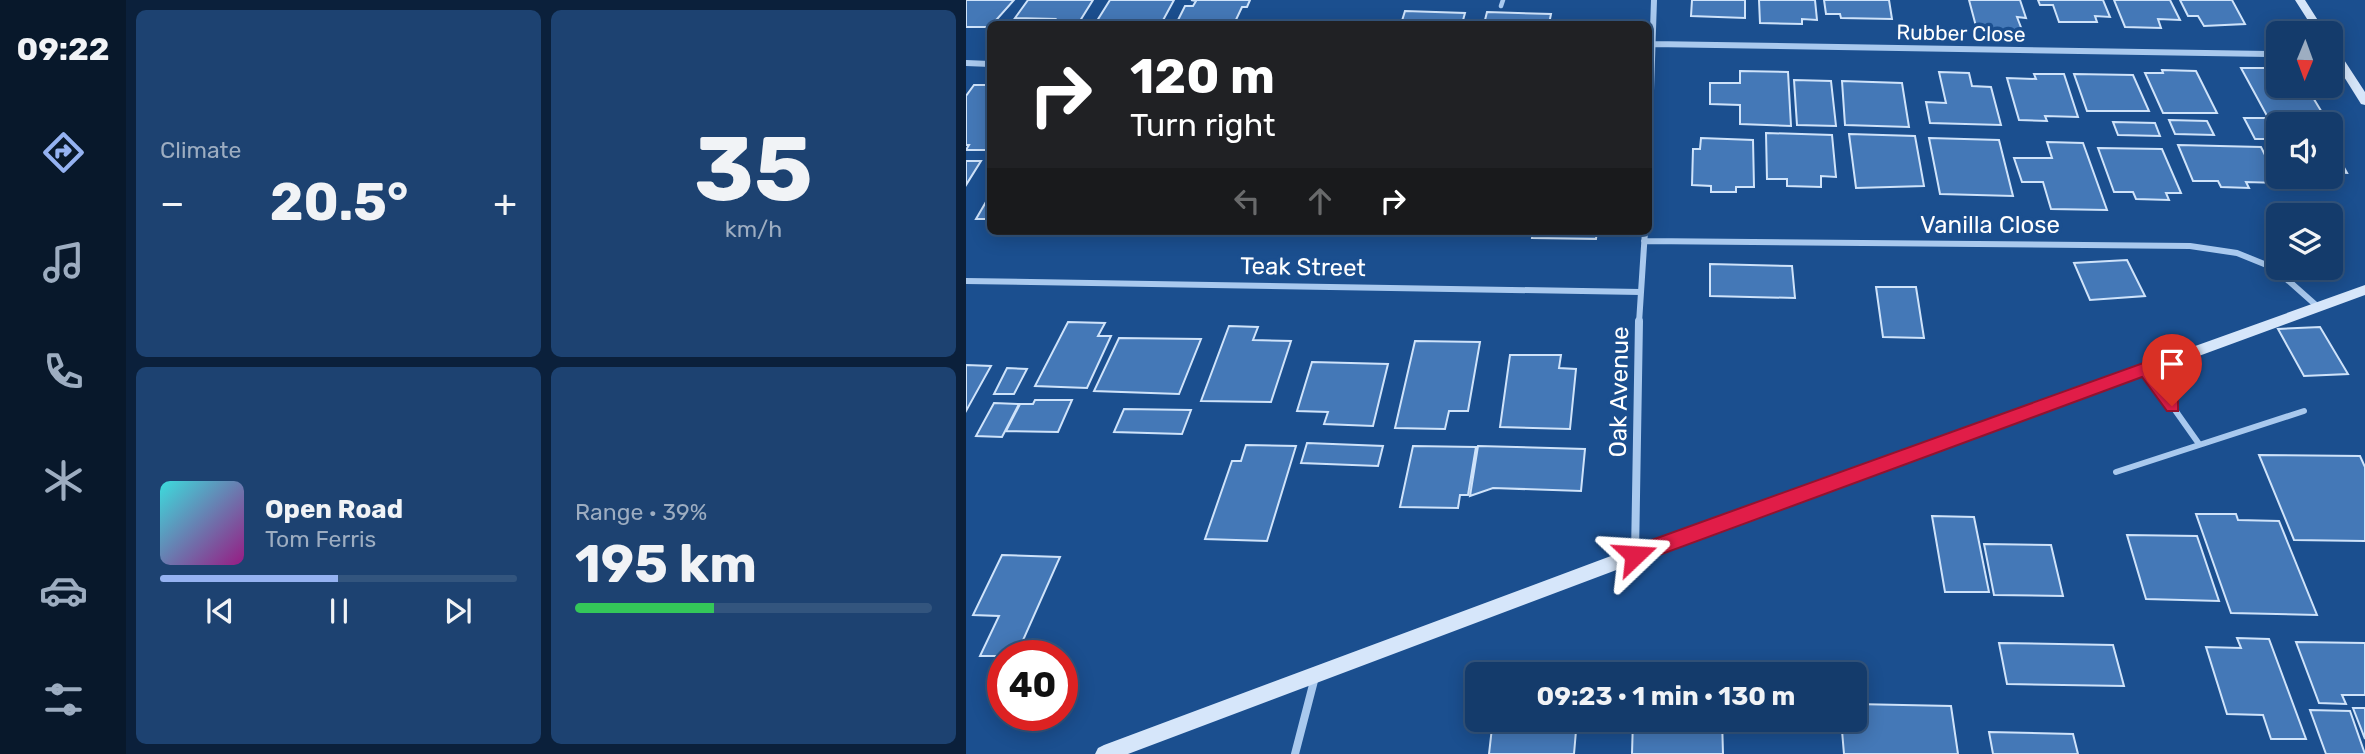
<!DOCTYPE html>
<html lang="en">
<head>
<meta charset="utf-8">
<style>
  :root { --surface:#143b6b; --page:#1d4271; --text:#f1f3f6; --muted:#9dadc1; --line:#33557e; --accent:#95b2f1 }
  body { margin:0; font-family:Rubik,sans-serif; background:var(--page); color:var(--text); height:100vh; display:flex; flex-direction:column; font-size:26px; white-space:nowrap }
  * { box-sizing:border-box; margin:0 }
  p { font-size:23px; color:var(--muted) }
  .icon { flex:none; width:38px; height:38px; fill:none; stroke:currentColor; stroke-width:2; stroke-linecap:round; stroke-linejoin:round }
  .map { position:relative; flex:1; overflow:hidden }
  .details { display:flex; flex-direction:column; gap:10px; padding:10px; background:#0b203b; width:840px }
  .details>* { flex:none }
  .banner { position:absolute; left:21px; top:21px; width:665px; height:214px; border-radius:10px; box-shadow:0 4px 18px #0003,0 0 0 2px var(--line); background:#202124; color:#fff; overflow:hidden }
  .needle { width:46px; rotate:181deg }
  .tools { position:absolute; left:1300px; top:21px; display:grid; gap:14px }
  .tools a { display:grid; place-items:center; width:77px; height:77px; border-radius:10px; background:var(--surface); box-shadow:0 4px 18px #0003,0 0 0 2px var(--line); font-size:35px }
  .speed { position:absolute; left:21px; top:640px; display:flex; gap:14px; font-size:35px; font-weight:700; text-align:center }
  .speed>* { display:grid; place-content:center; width:91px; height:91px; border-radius:50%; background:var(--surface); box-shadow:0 4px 18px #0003,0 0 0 2px var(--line); line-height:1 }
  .speed .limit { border:10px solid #d22; background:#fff; color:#111 }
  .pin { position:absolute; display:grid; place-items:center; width:60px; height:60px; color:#fff; margin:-72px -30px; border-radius:50% 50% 50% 0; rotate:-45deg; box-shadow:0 0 7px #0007 }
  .pin .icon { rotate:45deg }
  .me { position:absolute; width:77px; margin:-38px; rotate:70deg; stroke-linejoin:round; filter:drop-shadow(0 0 5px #0008) }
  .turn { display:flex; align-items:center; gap:24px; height:147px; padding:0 28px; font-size:32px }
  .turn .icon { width:91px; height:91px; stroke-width:2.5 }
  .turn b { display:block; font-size:49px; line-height:60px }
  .lanes { display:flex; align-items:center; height:66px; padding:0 28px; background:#0003; justify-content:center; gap:35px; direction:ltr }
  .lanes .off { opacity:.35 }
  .big { font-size:52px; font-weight:700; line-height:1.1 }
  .details .widget { flex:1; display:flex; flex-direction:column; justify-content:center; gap:10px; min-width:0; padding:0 24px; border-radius:10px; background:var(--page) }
  .details .dial { align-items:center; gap:0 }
  .dial b { font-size:91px; line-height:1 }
  .song { display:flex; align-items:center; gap:21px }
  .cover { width:84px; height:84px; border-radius:10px; background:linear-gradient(135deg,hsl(180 70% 55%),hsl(310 70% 35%)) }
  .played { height:7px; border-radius:4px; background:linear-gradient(90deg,var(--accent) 50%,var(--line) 50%) }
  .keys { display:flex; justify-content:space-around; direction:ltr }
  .heat { display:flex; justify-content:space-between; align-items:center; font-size:38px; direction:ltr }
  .charge { height:10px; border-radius:5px; background:linear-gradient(90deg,#34c759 39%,var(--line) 0) }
  .details .tiles { flex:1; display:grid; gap:10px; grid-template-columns:repeat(2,1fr) }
  .trip { position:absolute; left:499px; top:662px; width:402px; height:70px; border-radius:10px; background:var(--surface); box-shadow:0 4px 18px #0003,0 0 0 2px var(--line); font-weight:700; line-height:70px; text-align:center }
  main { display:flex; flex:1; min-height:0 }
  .tab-bar { display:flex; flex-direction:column; width:126px; justify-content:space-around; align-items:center; background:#08182b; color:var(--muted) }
  .tab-bar .icon { width:49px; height:49px }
  .tab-bar .current { color:var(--accent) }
  .tab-bar b { font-size:32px; color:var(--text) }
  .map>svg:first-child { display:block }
  .building { fill:#4478b7; stroke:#cfe3fa; stroke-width:2 }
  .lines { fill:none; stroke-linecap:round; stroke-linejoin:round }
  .lane-far1 { stroke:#a9c9ee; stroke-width:4.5 }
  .lane { stroke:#a9c9ee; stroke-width:6 }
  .street-far1 { stroke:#a9c9ee; stroke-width:6 }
  .street { stroke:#a9c9ee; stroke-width:8 }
  .secondary { fill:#d6e6fa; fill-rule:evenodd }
  .route { fill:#e11d48; stroke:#92132f; stroke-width:2 }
  .labels { text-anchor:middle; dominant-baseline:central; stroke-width:7; stroke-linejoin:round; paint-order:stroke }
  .far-street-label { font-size:21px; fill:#fff; stroke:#1b4f8f }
  .street-label { font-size:24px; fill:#fff; stroke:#1b4f8f }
</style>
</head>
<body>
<main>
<nav class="tab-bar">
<b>09:22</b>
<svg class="icon current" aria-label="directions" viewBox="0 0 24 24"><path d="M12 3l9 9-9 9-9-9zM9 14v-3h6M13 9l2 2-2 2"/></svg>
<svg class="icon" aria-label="music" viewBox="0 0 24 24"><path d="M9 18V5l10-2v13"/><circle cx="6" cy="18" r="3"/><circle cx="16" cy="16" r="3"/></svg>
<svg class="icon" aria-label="phone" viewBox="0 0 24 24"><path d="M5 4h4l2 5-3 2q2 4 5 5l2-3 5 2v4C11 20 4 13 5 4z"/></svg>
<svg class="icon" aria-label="climate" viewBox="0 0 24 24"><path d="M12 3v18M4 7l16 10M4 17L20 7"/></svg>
<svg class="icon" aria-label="car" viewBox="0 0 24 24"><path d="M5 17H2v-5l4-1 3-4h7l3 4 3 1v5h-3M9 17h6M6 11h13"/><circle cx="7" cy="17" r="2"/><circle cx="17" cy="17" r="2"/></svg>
<svg class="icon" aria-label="filters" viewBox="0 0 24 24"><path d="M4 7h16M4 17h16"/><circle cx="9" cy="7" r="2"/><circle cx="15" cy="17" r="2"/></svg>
</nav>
<section class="details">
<div class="tiles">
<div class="widget"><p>Climate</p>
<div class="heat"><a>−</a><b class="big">20.5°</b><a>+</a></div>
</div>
<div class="widget dial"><b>35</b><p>km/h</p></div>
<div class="widget">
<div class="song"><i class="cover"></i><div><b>Open Road</b><p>Tom Ferris</p></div></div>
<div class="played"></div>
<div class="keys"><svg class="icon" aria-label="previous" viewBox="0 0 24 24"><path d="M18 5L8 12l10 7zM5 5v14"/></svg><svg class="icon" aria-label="pause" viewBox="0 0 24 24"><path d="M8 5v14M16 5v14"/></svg><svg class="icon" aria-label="next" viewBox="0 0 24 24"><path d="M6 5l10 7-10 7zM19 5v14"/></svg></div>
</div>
<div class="widget"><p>Range · 39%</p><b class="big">195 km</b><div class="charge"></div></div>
</div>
</section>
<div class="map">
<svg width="1399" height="754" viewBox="0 0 1399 754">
  <rect width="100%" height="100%" fill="#1b4f8f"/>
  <path class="building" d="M 0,0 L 48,0 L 24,27 L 0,27 Z
    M 62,0 L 127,0 L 112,24 L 85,24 L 89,19 L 49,18 Z
    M 144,0 L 208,0 L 195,24 L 129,24 Z
    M 284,0 L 281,7 L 276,7 L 268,24 L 211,22 L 219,6 L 227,6 L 230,1 L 225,0 Z
    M 726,0 L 779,0 L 779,18 L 725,16 Z
    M 793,0 L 849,0 L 851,20 L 836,19 L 836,24 L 794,23 Z
    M 858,0 L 923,0 L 926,19 L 875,18 L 874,14 L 860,14 Z
    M 1003,0 L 1054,0 L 1060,18 L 1051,17 L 1056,30 L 1011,30 Z
    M 1072,0 L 1137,0 L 1144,17 L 1129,16 L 1131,22 L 1093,22 L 1087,5 L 1074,5 Z
    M 1148,0 L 1204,0 L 1214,20 L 1192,19 L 1195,28 L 1159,27 Z
    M 1214,0 L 1266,0 L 1279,24 L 1238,26 L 1232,16 L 1222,16 Z
    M 439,11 L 499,13 L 496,24 L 435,24 Z
    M 521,12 L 585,14 L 583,24 L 518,24 Z
    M 1275,68 L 1312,68 L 1312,86 L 1340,86 L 1363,124 L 1312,124 L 1312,136 Z
    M 1196,70 L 1230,71 L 1251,113 L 1197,113 L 1179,73 L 1197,73 Z
    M 774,71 L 822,72 L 825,126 L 774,124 L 774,105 L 744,104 L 744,83 L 774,83 Z
    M 973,72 L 1003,73 L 1006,86 L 1025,87 L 1035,125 L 964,123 L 960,102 L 980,103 Z
    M 1068,74 L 1098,74 L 1112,117 L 1079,116 L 1081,121 L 1053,120 L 1041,78 L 1070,79 Z
    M 1108,74 L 1167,75 L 1183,111 L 1121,111 Z
    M 828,80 L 865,81 L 870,126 L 831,125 Z
    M 876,81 L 936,83 L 943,127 L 879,125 Z
    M 8,85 L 24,85 L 24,150 L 0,150 L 3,145 L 0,145 L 0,96 Z
    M 1278,118 L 1302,118 L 1312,139 L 1289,139 Z
    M 1203,120 L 1241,121 L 1248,135 L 1209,134 Z
    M 1147,122 L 1189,123 L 1194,136 L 1152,135 Z
    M 800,133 L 866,135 L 870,177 L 855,176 L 855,187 L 821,186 L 821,179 L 801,179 Z
    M 883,134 L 949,136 L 958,186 L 890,188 Z
    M 735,138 L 787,140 L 788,187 L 770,187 L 770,192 L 745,192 L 745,186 L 726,185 L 727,149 L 734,149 Z
    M 963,138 L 1033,140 L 1047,196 L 974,194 Z
    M 1081,142 L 1117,143 L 1141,210 L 1085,209 L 1077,182 L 1056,182 L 1048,158 L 1086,158 Z
    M 1301,143 L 1312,143 L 1312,165 Z
    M 1365,144 L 1381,173 L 1365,172 Z
    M 1212,145 L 1295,147 L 1313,183 L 1280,182 L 1283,188 L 1255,187 L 1252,181 L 1227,181 Z
    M 1132,148 L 1196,149 L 1215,193 L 1200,193 L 1203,200 L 1170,199 L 1167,192 L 1148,192 Z
    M 0,161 L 15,161 L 0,185 Z
    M 24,195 L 24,219 L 10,219 Z
    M 192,231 L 265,231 L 264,234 Z
    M 567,231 L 631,231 L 630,239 L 566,238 Z
    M 1161,260 L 1179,296 L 1124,300 L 1108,263 Z
    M 744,264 L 826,266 L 829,298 L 744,296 Z
    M 910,287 L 950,287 L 958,338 L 917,337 Z
    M 102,322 L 139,323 L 132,336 L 145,336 L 121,388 L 69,386 Z
    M 263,326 L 292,327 L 287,340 L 325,341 L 305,402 L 235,401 Z
    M 1354,327 L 1382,374 L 1338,376 L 1312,329 Z
    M 153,338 L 235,339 L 213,394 L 128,391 Z
    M 449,341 L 514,342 L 502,411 L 483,411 L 479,429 L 429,428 Z
    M 544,355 L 595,355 L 593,368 L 610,369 L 604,429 L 534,427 Z
    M 346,362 L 422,364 L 407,426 L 358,424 L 362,412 L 331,411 Z
    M 0,365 L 25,366 L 0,411 Z
    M 41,368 L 61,369 L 48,394 L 28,394 Z
    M 69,400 L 106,400 L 92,432 L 40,431 L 54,404 L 67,404 Z
    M 28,403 L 53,404 L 36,437 L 10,436 Z
    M 158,409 L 225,410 L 216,434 L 148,432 Z
    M 341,443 L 417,446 L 412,466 L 335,463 Z
    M 280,445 L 330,446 L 301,541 L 239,539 L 266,461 L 275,461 Z
    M 447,446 L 510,447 L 502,495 L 494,495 L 492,508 L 434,507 Z
    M 512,446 L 619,449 L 615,491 L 527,488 L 504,496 Z
    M 1293,455 L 1394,456 L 1399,467 L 1399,541 L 1328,540 Z
    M 1230,514 L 1270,514 L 1272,520 L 1313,521 L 1351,615 L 1265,613 Z
    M 966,516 L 1008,517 L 1023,592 L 979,592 Z
    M 1161,535 L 1231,536 L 1253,601 L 1180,599 Z
    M 1018,544 L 1085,545 L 1097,596 L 1028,595 Z
    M 36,555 L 94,557 L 50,656 L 14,656 L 33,616 L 7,615 Z
    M 1271,638 L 1303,639 L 1340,739 L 1305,739 L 1297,715 L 1261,714 L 1240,647 L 1275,648 Z
    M 1330,642 L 1399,643 L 1399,695 L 1376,695 L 1380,704 L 1353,703 Z
    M 1033,643 L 1147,645 L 1158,686 L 1041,684 Z
    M 889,704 L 985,706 L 992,754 L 878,754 L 875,719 L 889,719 Z
    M 1387,708 L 1399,708 L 1399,739 Z
    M 1344,710 L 1384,711 L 1399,754 L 1360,754 Z
    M 527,719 L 611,719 L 608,754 L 523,754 Z
    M 667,719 L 756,719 L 757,754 L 666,754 Z
    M 1023,732 L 1107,734 L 1112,754 L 1027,754 Z"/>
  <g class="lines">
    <path class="lane-far1" d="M 535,6 L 537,0"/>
    <path class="lane" d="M 1180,369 L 1233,444
      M 1150,472 L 1338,411"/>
    <path class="street-far1" d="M 686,44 L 1303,54
      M 0,63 L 24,64
      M 682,181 L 688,0
      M 678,241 L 1224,246 L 1271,253 L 1308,268 L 1351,306
      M 0,281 L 674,292
      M 673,323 L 679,231"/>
    <path class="street" d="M 669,555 L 673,321
      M 329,754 L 349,677"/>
    <path class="secondary" d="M 1329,0 L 1339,0 L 1360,33 L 1350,33 Z
      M 1365,45 L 1369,46 L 1399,92 L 1399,105 L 1395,104 L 1365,56 Z
      M 1399,285 L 1399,295 L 669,563 L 162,754 L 129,754 L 132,748 L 138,745 L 669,547 Z"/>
  </g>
  <path class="route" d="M 1180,362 L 1185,364 L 1212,401 L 1212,411 L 1201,411 L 1176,377 L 669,564 L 663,561 L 660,555 L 663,548 L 669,546 Z"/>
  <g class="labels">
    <g class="far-street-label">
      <text transform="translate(995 33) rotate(1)">Rubber Close</text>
    </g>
    <g class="street-label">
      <text x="1024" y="225">Vanilla Close</text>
      <text transform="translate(337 267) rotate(1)">Teak Street</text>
      <text transform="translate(653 392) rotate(-89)">Oak Avenue</text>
    </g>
  </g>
</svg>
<div class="tools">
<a><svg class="needle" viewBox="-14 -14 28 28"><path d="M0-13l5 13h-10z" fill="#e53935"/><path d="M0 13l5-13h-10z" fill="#9dadc1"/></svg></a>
<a><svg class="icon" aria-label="sound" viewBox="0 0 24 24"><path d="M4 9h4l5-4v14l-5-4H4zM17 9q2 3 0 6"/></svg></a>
<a><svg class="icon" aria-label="layers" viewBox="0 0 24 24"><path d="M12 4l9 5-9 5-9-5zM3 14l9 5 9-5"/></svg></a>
</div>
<div class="speed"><div class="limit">40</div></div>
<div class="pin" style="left:1206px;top:406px;background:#d93025"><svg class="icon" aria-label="arrive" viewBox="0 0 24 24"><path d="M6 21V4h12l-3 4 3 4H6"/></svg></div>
<svg class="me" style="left:669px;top:555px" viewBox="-20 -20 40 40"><path d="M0-17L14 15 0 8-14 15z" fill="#e11d48" stroke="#fff" stroke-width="4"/></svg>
<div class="trip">09:23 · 1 min · 130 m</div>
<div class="banner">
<div class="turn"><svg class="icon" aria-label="right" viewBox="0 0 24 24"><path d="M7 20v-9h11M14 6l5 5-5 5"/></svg><div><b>120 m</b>Turn right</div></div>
<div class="lanes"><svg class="icon off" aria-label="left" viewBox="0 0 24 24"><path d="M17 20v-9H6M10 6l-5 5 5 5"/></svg><svg class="icon off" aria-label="ahead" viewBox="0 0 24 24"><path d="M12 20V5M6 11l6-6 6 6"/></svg><svg class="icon" aria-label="right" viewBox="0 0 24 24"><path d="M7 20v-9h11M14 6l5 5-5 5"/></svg></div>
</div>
</div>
</main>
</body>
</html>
